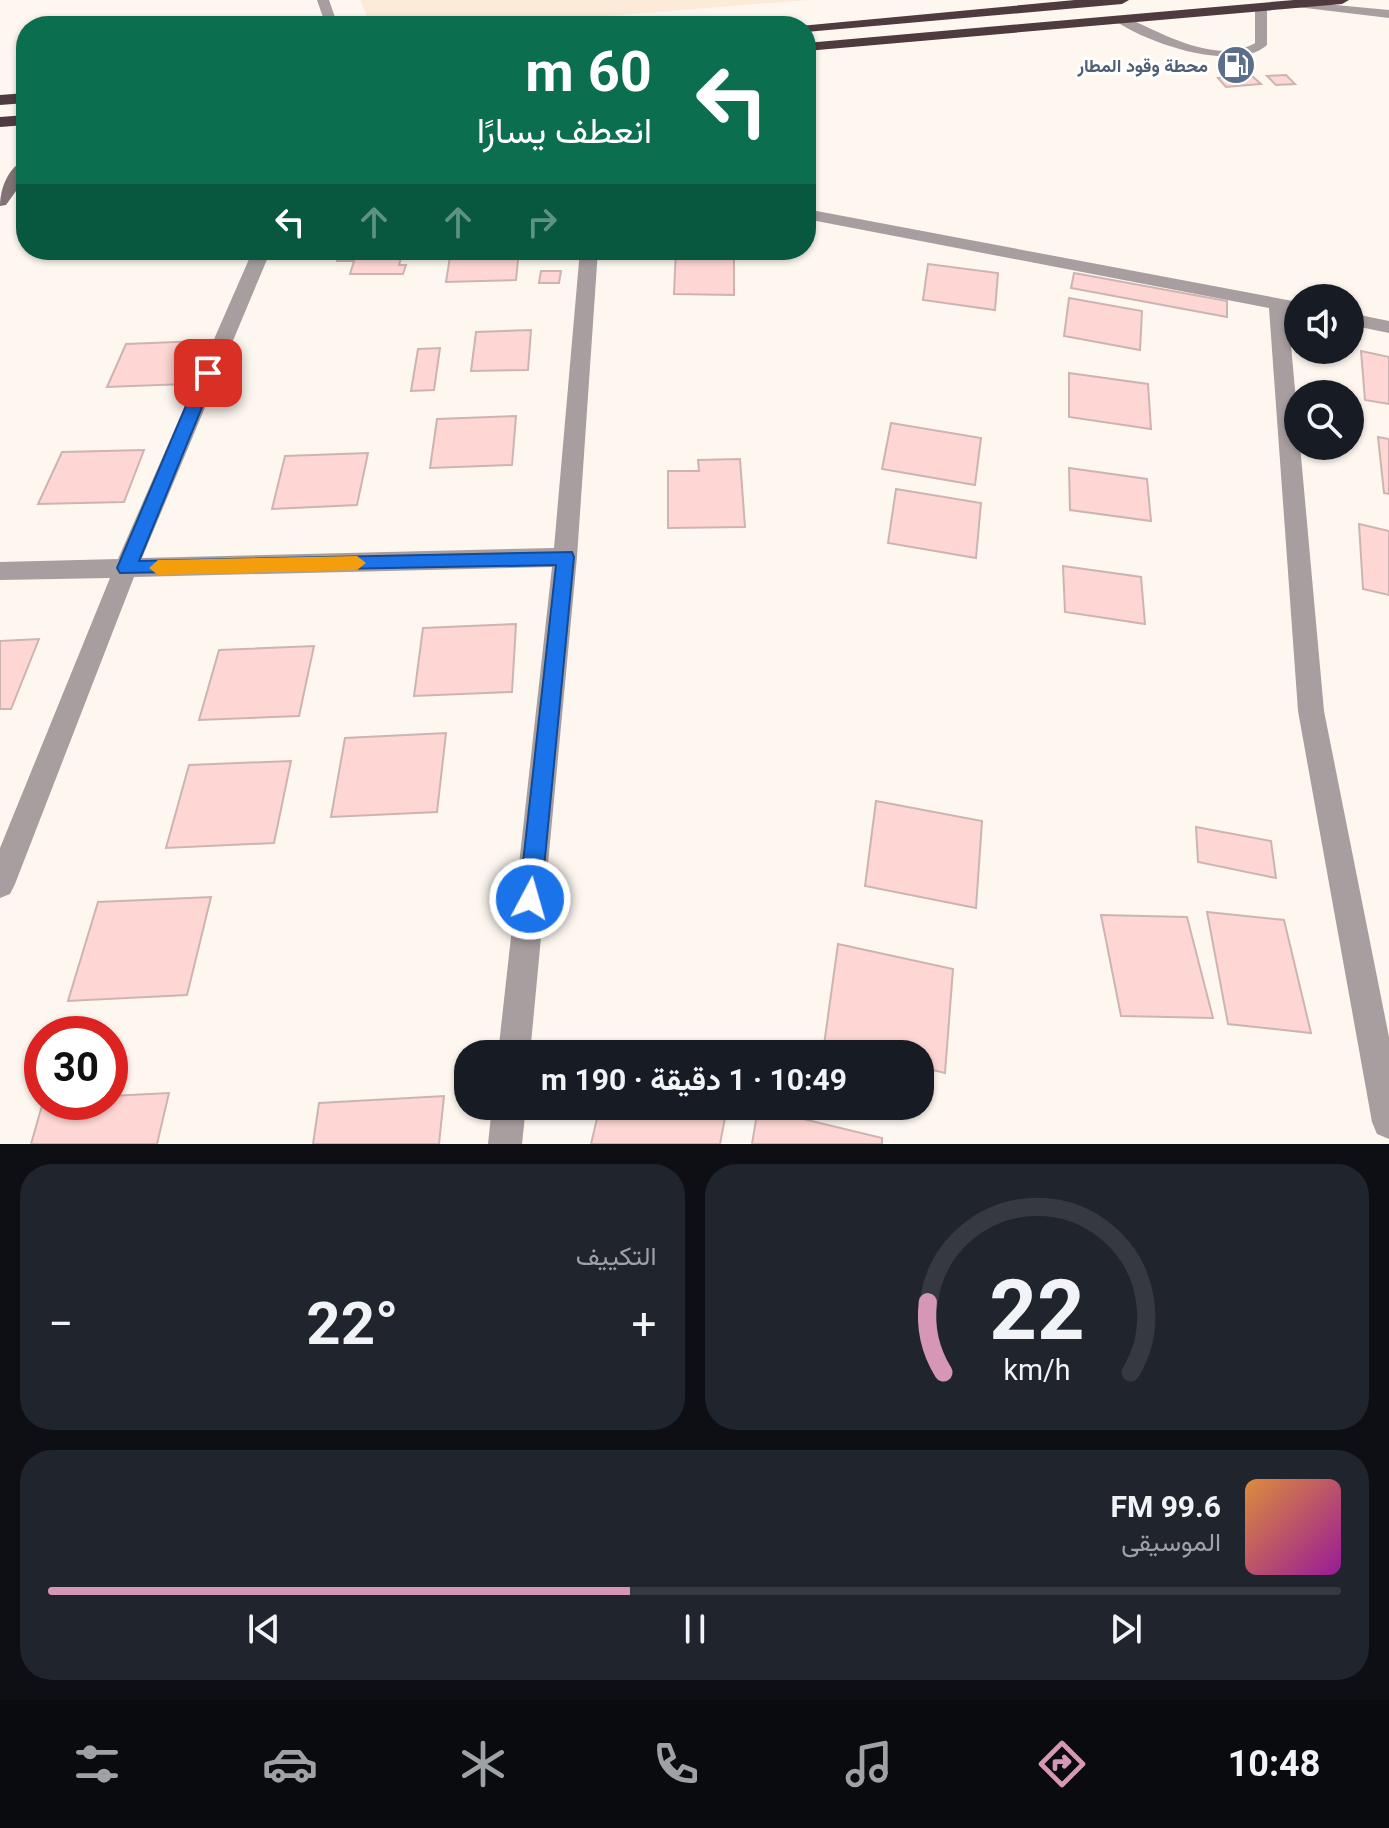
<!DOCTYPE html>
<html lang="ar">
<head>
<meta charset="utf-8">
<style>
  :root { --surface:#171b24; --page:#20242c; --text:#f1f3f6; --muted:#9ea1a6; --line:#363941; --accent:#d597b4 }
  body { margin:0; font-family:Roboto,Vazirmatn,sans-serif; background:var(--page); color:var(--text); direction:rtl; height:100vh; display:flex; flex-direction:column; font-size:30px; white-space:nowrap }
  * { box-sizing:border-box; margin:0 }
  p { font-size:26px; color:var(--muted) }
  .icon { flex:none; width:44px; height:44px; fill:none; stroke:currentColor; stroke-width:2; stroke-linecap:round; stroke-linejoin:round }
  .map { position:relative; height:1144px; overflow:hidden; direction:ltr }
  .side { display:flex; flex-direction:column; gap:20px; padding:20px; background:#0d0f14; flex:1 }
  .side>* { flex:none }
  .hud { position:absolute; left:16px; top:16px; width:800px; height:244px; border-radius:32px; box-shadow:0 2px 6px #0004; direction:rtl; background:#0b6e4f; color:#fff; overflow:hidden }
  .tools { position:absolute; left:1284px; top:284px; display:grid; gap:16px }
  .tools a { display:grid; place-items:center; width:80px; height:80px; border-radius:50%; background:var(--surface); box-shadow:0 2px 6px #0004; font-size:40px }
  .speed { position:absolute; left:24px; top:1016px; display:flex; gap:16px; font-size:40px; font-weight:700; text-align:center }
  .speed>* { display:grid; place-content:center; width:104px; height:104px; border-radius:50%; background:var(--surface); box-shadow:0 2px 6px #0004; line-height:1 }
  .speed .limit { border:12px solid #d22; background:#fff; color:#111 }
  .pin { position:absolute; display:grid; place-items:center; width:68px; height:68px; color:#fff; margin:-34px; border-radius:16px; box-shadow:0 4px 12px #0006 }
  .me { position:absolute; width:88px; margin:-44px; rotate:6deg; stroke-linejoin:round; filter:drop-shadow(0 0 6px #0008) }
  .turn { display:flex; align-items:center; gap:28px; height:168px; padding:0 32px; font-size:36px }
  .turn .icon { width:104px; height:104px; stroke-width:2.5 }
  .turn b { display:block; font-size:56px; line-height:68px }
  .lanes { display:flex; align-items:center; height:76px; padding:0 32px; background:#0003; justify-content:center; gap:40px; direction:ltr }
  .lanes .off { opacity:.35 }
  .big { font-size:60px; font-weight:700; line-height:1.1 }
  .side .widget { flex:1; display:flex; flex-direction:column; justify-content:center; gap:12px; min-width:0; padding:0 28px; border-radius:32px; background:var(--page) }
  .side .dial { align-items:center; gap:0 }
  .dial svg { height:208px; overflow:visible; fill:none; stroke:var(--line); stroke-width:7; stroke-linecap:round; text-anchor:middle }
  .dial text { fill:var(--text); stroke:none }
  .song { display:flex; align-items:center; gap:24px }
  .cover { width:96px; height:96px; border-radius:12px; background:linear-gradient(135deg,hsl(30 70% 55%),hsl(300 70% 35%)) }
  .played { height:8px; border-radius:4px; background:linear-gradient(90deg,var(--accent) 45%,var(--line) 45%) }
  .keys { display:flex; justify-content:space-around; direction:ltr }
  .heat { display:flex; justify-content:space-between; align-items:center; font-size:44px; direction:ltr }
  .side .tiles { flex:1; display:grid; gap:20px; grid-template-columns:1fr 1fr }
  .widget:last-child { grid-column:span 2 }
  .trip { position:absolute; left:454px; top:1040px; width:480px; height:80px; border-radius:32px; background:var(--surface); box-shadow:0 2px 6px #0004; font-weight:700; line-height:80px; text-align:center; direction:rtl }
  .dock { display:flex; height:128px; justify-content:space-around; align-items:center; background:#090b0e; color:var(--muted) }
  .dock .icon { width:56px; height:56px }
  .dock .current { color:var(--accent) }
  .dock b { font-size:36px; color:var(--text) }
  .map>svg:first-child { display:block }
  .built { fill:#fdebd9 }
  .building { fill:#fed6d3; stroke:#cdb4b2; stroke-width:2 }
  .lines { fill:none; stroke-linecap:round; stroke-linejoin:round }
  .lane { fill:#a89ea0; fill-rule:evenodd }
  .street { fill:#a89ea0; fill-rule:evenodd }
  .secondary { fill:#827275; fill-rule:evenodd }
  .highway { fill:#4f3b3f; fill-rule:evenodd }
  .route { fill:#1a73e8; stroke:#114b97; stroke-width:2 }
  .slow { fill:#f59e0b }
  .labels { text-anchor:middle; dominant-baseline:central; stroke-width:6; stroke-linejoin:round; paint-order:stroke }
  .far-service-label { font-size:18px; font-weight:bold; fill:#4e5e75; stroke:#fff; text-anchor:end }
</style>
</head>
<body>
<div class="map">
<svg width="1389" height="1144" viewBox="0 0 1389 1144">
  <rect width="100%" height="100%" fill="#fef7f0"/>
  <path class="built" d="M 360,0 L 809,0 L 484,26 L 371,26 Z"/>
  <path class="building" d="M 1251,75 L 1261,84 L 1226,87 L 1218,78 Z
    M 1286,75 L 1295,84 L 1276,85 L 1267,76 Z
    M 327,250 L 414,250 L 403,251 L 399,265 L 406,265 L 403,274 L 350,274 L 354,261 L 337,261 L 341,250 Z
    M 451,250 L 519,250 L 516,280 L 446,282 Z
    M 676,250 L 734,250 L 734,295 L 674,294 Z
    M 928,264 L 998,273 L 995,310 L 923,300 Z
    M 541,271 L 561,271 L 559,283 L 539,283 Z
    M 1074,273 L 1227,301 L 1227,317 L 1071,288 Z
    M 1069,298 L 1142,311 L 1140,350 L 1064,336 Z
    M 531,330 L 528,370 L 471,371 L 476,332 Z
    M 200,341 L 185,384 L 107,387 L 126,344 Z
    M 440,348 L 434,390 L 411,391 L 418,349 Z
    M 1361,351 L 1389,357 L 1389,404 L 1365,400 Z
    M 1069,373 L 1148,384 L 1151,429 L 1069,417 Z
    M 516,416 L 512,465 L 430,468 L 437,419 Z
    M 891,423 L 981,438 L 975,485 L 882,469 Z
    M 1378,437 L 1389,439 L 1389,494 L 1384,493 Z
    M 144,450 L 124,502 L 38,504 L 62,452 Z
    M 368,453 L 357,505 L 272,509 L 285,456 Z
    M 740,459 L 745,527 L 668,528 L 668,471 L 699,471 L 698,460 Z
    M 1069,468 L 1147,479 L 1151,521 L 1070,510 Z
    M 896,489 L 981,503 L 976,558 L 888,543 Z
    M 1359,524 L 1389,531 L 1389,595 L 1363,589 Z
    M 1063,566 L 1141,577 L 1145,624 L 1065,612 Z
    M 516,624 L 512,692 L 414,696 L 423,628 Z
    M 39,639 L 11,709 L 0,709 L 0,641 Z
    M 314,646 L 299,716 L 199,720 L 219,650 Z
    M 446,733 L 437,812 L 331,817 L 345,738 Z
    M 291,761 L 274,843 L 166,848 L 189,765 Z
    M 876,801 L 982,821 L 976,908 L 865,886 Z
    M 1196,827 L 1271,841 L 1276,878 L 1198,862 Z
    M 211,897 L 187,995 L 68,1001 L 98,902 Z
    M 1207,912 L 1284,920 L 1311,1033 L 1228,1024 Z
    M 1101,915 L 1187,917 L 1213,1018 L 1121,1016 Z
    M 838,944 L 953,969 L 945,1073 L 920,1067 L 920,1054 L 863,1054 L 824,1045 Z
    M 169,1093 L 157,1144 L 31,1144 L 43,1102 L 110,1102 L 110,1096 Z
    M 444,1096 L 439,1144 L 313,1144 L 319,1103 Z
    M 600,1106 L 723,1106 L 727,1107 L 720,1144 L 591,1144 Z
    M 758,1108 L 882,1138 L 882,1144 L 752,1144 Z"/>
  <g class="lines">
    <path class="lane" d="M 317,0 L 329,0 L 338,26 L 326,26 Z
      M 1293,1 L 1389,10 L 1389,18 L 1289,6 L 1287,4 Z
      M 1261,3 L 1267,6 L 1267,45 C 1236,74 1142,42 1113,19 L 1123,16 C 1160,32 1216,66 1255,43 L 1255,6 Z"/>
    <path class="street" d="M 806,209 L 1298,302 L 1298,314 L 1288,312 L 1324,711 L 1389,1037 L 1389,1139 L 1377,1134 L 1372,1122 L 1298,711 L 1269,308 L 806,219 Z
      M 253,250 L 271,250 L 142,558 L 554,548 L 580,250 L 598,250 L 577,557 L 530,1054 L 498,1054 L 552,567 L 134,577 L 15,884 L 10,894 L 0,898 L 0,848 L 110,578 L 0,580 L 0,562 L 118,559 Z
      M 1350,313 L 1389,321 L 1389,333 L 1350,325 Z
      M 492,1106 L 526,1106 L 522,1144 L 488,1144 Z"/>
    <path class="secondary" d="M 26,160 L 26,177 L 6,205 L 0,206 C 0,189 8,166 26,160 Z"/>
    <path class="highway" d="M 1075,0 L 1129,0 L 1122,4 L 806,32 L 806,26 L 800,26 Z
      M 1294,0 L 1349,0 L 1342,4 L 806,51 L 806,43 Z
      M 26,93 L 26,103 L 0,105 L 0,95 Z
      M 26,115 L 26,125 L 0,127 L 0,117 Z"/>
  </g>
  <path class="route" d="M 208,367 L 216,373 L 139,561 L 572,552 L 574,557 L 541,899 L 538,907 L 530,910 L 522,907 L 519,899 L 556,565 L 120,573 L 117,568 L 200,373 Z"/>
  <path class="slow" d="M 357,556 L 366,563 L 357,570 L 158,575 L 149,568 L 158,560 Z"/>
  <defs>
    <symbol id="fuel-disc" viewBox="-11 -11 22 22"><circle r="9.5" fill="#5c6f8a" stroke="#fff"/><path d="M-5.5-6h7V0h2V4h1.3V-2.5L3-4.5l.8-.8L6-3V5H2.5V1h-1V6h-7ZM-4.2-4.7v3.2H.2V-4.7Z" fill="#fff"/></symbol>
  </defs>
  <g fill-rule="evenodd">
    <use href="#fuel-disc" x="1214" y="43" width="44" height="44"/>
  </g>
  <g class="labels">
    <g class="far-service-label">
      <text x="1208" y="65">محطة وقود المطار</text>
    </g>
  </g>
</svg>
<div class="tools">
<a><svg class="icon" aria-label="sound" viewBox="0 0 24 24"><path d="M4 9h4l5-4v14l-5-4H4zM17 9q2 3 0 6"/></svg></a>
<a><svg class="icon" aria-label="search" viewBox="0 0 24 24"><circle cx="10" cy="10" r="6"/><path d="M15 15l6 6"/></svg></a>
</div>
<div class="speed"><div class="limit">30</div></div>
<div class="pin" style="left:208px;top:373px;background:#d93025"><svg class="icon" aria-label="arrive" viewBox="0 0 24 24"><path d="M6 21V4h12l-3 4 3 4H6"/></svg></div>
<svg class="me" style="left:530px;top:899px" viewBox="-20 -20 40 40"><circle r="17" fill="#1a73e8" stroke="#fff" stroke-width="3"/><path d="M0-11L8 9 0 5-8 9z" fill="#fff"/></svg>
<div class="trip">10:49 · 1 دقيقة · 190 m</div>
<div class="hud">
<div class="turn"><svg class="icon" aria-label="left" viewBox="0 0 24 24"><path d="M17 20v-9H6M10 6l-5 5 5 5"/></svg><div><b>60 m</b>انعطف يسارًا</div></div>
<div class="lanes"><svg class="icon" aria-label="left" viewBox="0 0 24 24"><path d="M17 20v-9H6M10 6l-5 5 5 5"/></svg><svg class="icon off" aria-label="ahead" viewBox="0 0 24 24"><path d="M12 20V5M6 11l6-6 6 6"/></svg><svg class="icon off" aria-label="ahead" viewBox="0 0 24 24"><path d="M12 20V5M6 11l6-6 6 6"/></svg><svg class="icon off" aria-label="right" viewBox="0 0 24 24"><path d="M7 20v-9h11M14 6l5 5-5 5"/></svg></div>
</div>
</div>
<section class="side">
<div class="tiles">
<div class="widget dial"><svg viewBox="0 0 100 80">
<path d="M14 69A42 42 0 1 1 86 69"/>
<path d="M14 69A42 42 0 0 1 8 42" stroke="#d597b4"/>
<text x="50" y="56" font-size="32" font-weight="700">22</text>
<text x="50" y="72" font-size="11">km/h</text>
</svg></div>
<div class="widget"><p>التكييف</p>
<div class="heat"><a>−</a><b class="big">22°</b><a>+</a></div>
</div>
<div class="widget">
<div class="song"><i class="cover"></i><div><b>99.6 FM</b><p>الموسيقى</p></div></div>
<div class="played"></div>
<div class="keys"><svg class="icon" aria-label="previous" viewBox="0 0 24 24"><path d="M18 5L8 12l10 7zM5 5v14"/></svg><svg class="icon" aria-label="pause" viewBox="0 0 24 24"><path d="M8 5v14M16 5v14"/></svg><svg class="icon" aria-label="next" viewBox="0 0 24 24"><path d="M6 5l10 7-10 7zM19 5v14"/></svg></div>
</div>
</div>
</section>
<nav class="dock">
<b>10:48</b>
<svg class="icon current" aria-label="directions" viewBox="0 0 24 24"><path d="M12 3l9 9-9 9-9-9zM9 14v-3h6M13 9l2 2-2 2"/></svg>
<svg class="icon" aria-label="music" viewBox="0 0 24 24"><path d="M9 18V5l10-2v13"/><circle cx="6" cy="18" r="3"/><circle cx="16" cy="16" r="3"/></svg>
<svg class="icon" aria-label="phone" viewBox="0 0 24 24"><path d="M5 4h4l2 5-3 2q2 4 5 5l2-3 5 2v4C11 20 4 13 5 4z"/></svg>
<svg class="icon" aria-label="climate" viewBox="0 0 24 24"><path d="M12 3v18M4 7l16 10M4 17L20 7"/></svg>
<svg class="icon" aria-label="car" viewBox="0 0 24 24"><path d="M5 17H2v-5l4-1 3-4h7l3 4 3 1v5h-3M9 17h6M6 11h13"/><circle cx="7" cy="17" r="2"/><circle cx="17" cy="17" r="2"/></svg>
<svg class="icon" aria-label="filters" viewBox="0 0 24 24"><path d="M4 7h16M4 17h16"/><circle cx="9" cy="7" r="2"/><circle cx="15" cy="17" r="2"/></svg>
</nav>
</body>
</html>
